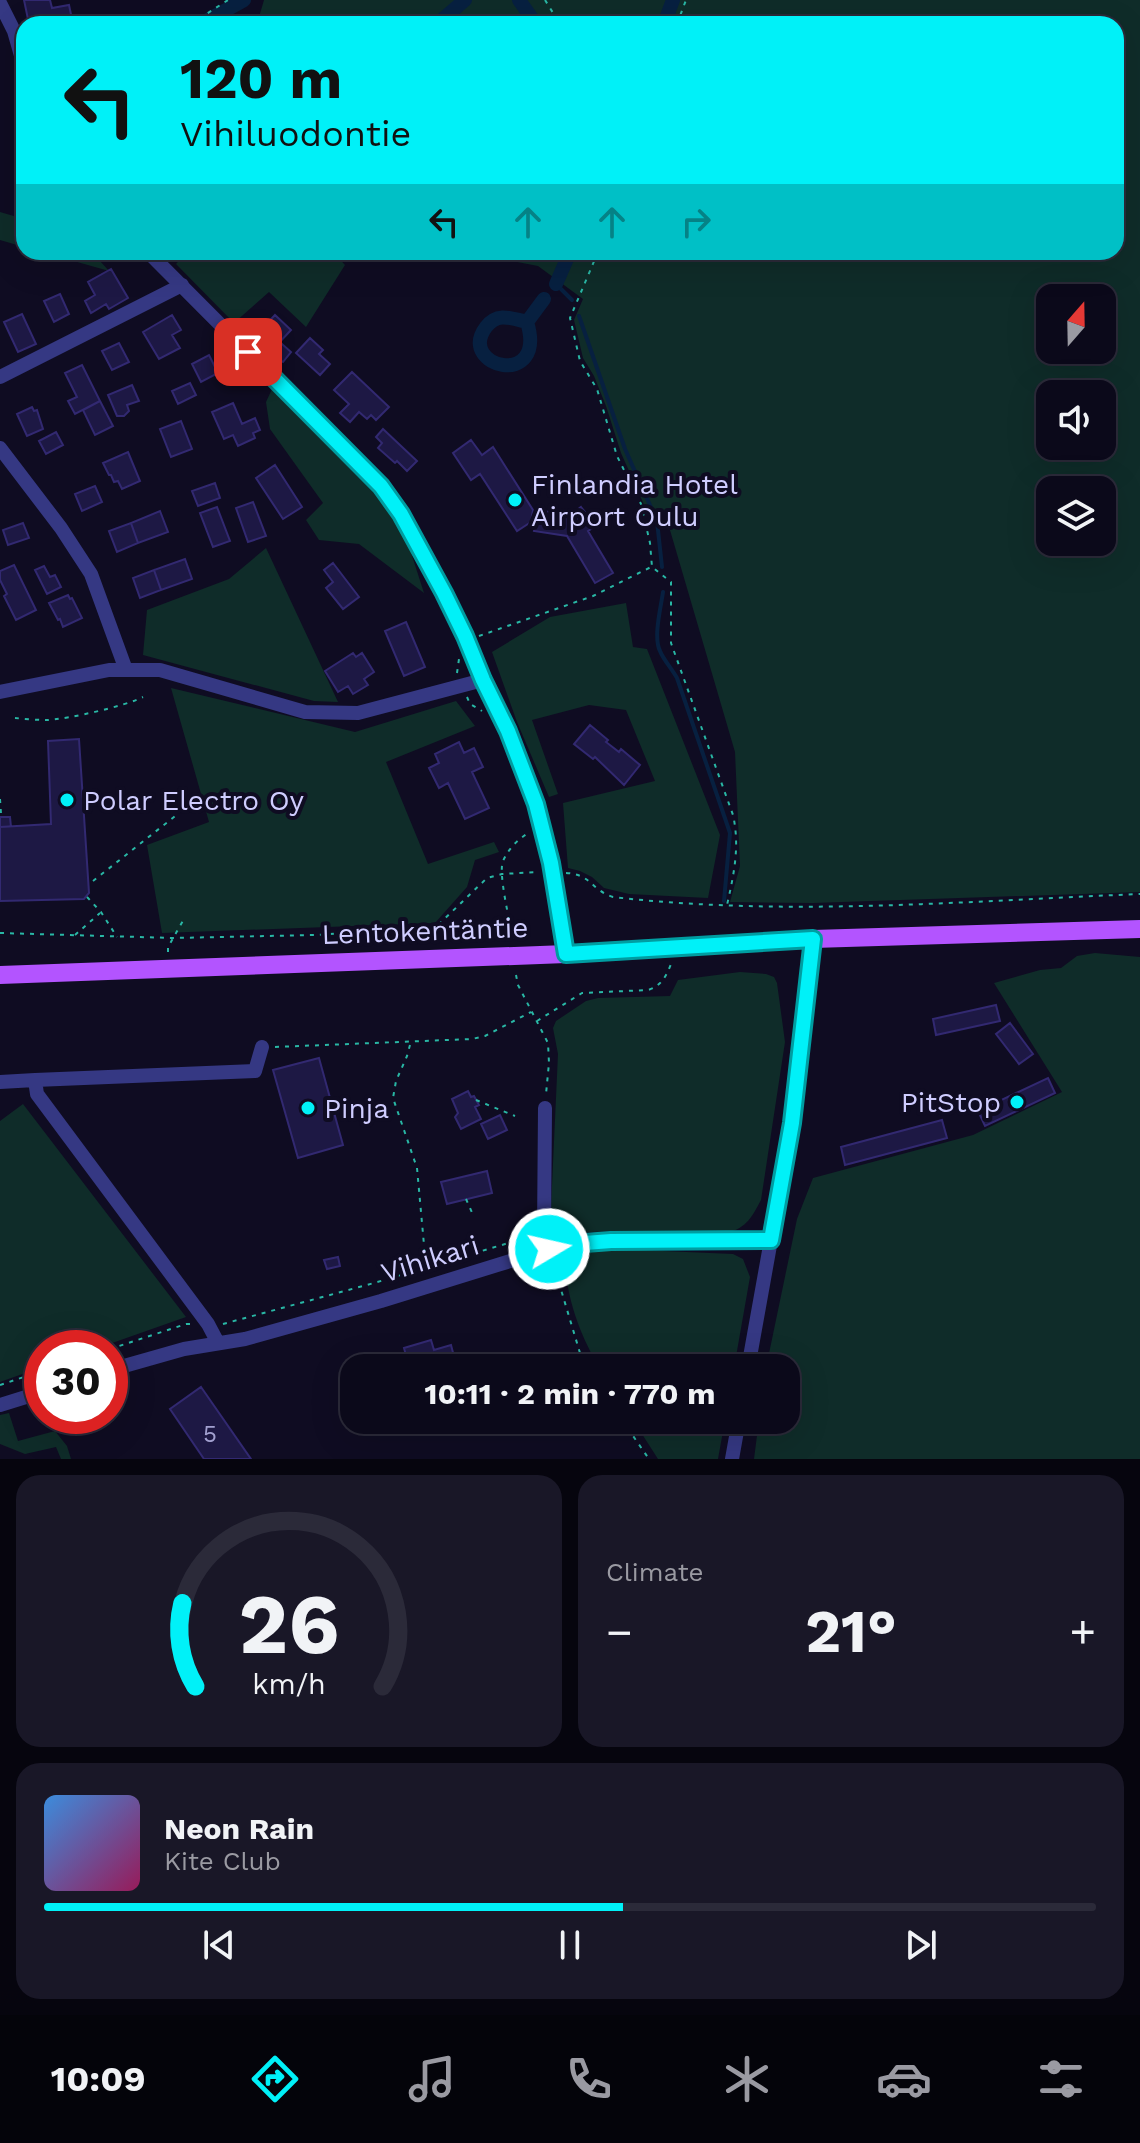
<!DOCTYPE html>
<html lang="en">
<head>
<meta charset="utf-8">
<style>
  :root { --surface:#0b091a; --page:#191727; --text:#f1f3f6; --muted:#9a9aa2; --line:#2b2a39; --accent:#00f1f8 }
  body { margin:0; font-family:"Work Sans",sans-serif; background:var(--page); color:var(--text); height:100vh; display:flex; flex-direction:column; font-size:30px; white-space:nowrap }
  * { box-sizing:border-box; margin:0 }
  p { font-size:26px; color:var(--muted) }
  .icon { flex:none; width:44px; height:44px; fill:none; stroke:currentColor; stroke-width:2; stroke-linecap:round; stroke-linejoin:round }
  .map { position:relative; height:1459px; overflow:hidden }
  .details { display:flex; flex-direction:column; gap:16px; padding:16px; background:#06050e; flex:1 }
  .details>* { flex:none }
  .banner { position:absolute; left:16px; top:16px; width:1108px; height:244px; border-radius:24px; box-shadow:0 8px 32px #0002,0 0 0 2px var(--line); background:#00f1f8; color:#111; overflow:hidden }
  .needle { width:52px; rotate:20deg }
  .fabs { position:absolute; left:1036px; top:284px; display:grid; gap:16px }
  .fabs a { display:grid; place-items:center; width:80px; height:80px; border-radius:16px; background:var(--surface); box-shadow:0 8px 32px #0002,0 0 0 2px var(--line); font-size:40px }
  .speed { position:absolute; left:24px; top:1330px; display:flex; gap:16px; font-size:40px; font-weight:700; text-align:center }
  .speed>* { display:grid; place-content:center; width:104px; height:104px; border-radius:50%; background:var(--surface); box-shadow:0 8px 32px #0002,0 0 0 2px var(--line); line-height:1 }
  .speed .limit { border:12px solid #d22; background:#fff; color:#111 }
  .pin { position:absolute; display:grid; place-items:center; width:68px; height:68px; color:#fff; margin:-34px; border-radius:16px; box-shadow:0 4px 12px #0006 }
  .me { position:absolute; width:88px; margin:-44px; rotate:81deg; stroke-linejoin:round; filter:drop-shadow(0 0 6px #0008) }
  .turn { display:flex; align-items:center; gap:28px; height:168px; padding:0 32px; font-size:36px }
  .turn .icon { width:104px; height:104px; stroke-width:2.5 }
  .turn b { display:block; font-size:56px; line-height:68px }
  .lanes { display:flex; align-items:center; height:76px; padding:0 32px; background:#0003; justify-content:center; gap:40px; direction:ltr }
  .lanes .off { opacity:.35 }
  .big { font-size:60px; font-weight:700; line-height:1.1 }
  .details .tile { flex:1; display:flex; flex-direction:column; justify-content:center; gap:12px; min-width:0; padding:0 28px; border-radius:24px; background:var(--page) }
  .details .dial { align-items:center; gap:0 }
  .dial svg { height:208px; overflow:visible; fill:none; stroke:var(--line); stroke-width:7; stroke-linecap:round; text-anchor:middle }
  .dial text { fill:var(--text); stroke:none }
  .song { display:flex; align-items:center; gap:24px }
  .cover { width:96px; height:96px; border-radius:12px; background:linear-gradient(135deg,hsl(210 70% 55%),hsl(330 70% 35%)) }
  .played { height:8px; border-radius:4px; background:linear-gradient(90deg,var(--accent) 55%,var(--line) 55%) }
  .keys { display:flex; justify-content:space-around; direction:ltr }
  .heat { display:flex; justify-content:space-between; align-items:center; font-size:44px; direction:ltr }
  .details .tiles { flex:1; display:grid; gap:16px; grid-template-columns:1fr 1fr }
  .tile:last-child { grid-column:span 2 }
  .trip { position:absolute; left:340px; top:1354px; width:460px; height:80px; border-radius:24px; background:var(--surface); box-shadow:0 8px 32px #0002,0 0 0 2px var(--line); font-weight:700; line-height:80px; text-align:center }
  .tab-bar { display:flex; height:128px; justify-content:space-around; align-items:center; background:#04040a; color:var(--muted) }
  .tab-bar .icon { width:56px; height:56px }
  .tab-bar .selected { color:var(--accent) }
  .tab-bar b { font-size:36px; color:var(--text) }
  .map>svg:first-child { display:block }
  .green { fill:#0f2c29; fill-rule:evenodd }
  .lines { fill:none; stroke-linecap:round; stroke-linejoin:round }
  .stream { stroke:#072040; stroke-width:4 }
  .canal { stroke:#072040; stroke-width:14 }
  .building { fill:#1d1844; stroke:#322971; stroke-width:2 }
  .path { stroke:#29b7a5; stroke-width:2; stroke-dasharray:4 6; stroke-linecap:butt }
  .minor { stroke:#353883; stroke-width:14 }
  .major { stroke:#b354ff; stroke-width:18 }
  .route-casing { stroke:#009da1; stroke-width:20 }
  .route { stroke:#00f1f8; stroke-width:14 }
  .poi-dot { fill:#00f1f8; stroke:#0f0c22; stroke-width:3 }
  .labels { text-anchor:middle; dominant-baseline:central; stroke-width:8; stroke-linejoin:round; paint-order:stroke }
  .number-label { font-size:24px; fill:#a2a0d0 }
  .poi-label { font-size:28px; fill:#cfcdff; stroke:#0f0c22; text-anchor:start }
  .street-label { font-size:28px; fill:#cfcdff; stroke:#0f0c22 }
</style>
</head>
<body>
<div class="map">
<svg width="1140" height="1459" viewBox="0 0 1140 1459">
  <rect width="100%" height="100%" fill="#0f0c22"/>
  <path class="green" d="M 264,0 L 1140,0 L 1140,892 L 813,903 L 730,902 L 740,866 L 735,752 L 665,513 L 649,516 L 621,453 L 606,406 L 594,376 L 583,358 L 574,320 L 583,299 L 538,266 L 465,252 L 1116,252 L 1116,24 L 257,24 ZM 1050,298 L 1102,298 L 1102,350 L 1050,350 ZM 1050,394 L 1102,394 L 1102,446 L 1050,446 ZM 1050,490 L 1102,490 L 1102,542 L 1050,542 Z
    M 0,212 L 24,219 L 24,247 L 0,240 Z
    M 42,252 L 92,252 L 109,271 Z
    M 187,252 L 333,252 L 345,265 L 306,327 L 269,292 L 234,323 L 176,264 Z
    M 273,387 L 375,490 L 406,537 L 424,593 L 359,544 L 319,540 L 306,520 L 323,503 L 270,429 L 266,402 Z
    M 266,548 L 338,702 L 314,701 L 143,655 L 147,610 L 229,579 Z
    M 626,603 L 633,647 L 647,649 L 720,835 L 708,898 L 629,894 L 604,888 L 592,877 L 580,871 L 568,868 L 563,803 L 655,781 L 626,710 L 589,705 L 532,720 L 558,794 L 549,797 L 517,722 L 492,652 L 550,617 Z
    M 171,688 L 355,732 L 456,701 L 475,726 L 386,762 L 428,864 L 494,842 L 499,852 L 475,860 L 467,887 L 435,923 L 162,933 L 147,845 L 209,822 Z
    M 1095,953 L 1140,957 L 1140,1459 L 754,1459 L 759,1420 L 786,1420 L 786,1368 L 766,1368 L 797,1219 L 813,1178 L 973,1135 L 1062,1092 L 994,983 L 1040,970 L 1061,968 L 1077,956 Z
    M 740,972 L 766,974 L 774,977 L 777,983 L 785,1042 L 761,1200 C 752,1217 747,1227 728,1233 L 621,1231 L 561,1233 L 555,1229 L 551,1207 L 558,1054 L 553,1028 L 556,1021 L 586,1001 L 598,998 L 670,996 L 678,980 Z
    M 23,1104 L 186,1317 L 98,1348 L 42,1348 L 42,1367 L 0,1382 L 0,1121 Z
    M 617,1249 L 733,1254 L 743,1259 L 750,1277 L 734,1368 L 600,1368 C 582,1340 565,1296 566,1262 L 577,1253 Z
    M 9,1413 L 18,1441 L 55,1431 L 67,1446 L 71,1459 L 61,1459 L 56,1447 L 25,1454 L 0,1444 L 0,1415 Z
    M 633,1420 L 725,1420 L 718,1459 L 658,1459 Z"/>
  <g class="lines">
    <path class="stream" d="M 556,284 L 572,300
      M 579,316 L 625,449 L 657,521 L 662,567
      M 663,592 C 661,607 653,637 660,651 C 663,659 672,669 677,678 L 730,833 L 724,901"/>
    <path class="canal" d="M 519,0 L 536,24
      M 206,21 L 244,0
      M 437,24 L 465,0
      M 664,24 L 673,0
      M 556,284 L 570,252
      M 527,322 C 548,390 456,367 486,327 C 497,312 511,318 527,322 L 544,299"/>
  </g>
  <path class="building" d="M 24,0 L 50,0 L 52,8 L 69,5 L 73,24 L 29,24 Z
    M 111,269 L 128,298 L 109,309 L 106,304 L 91,313 L 85,301 L 95,295 L 88,282 Z
    M 60,294 L 69,314 L 54,322 L 44,301 Z
    M 22,314 L 36,344 L 18,352 L 4,322 Z
    M 172,315 L 181,330 L 172,335 L 180,348 L 159,359 L 143,332 Z
    M 275,315 L 291,330 L 276,346 L 260,331 Z
    M 310,338 L 323,350 L 319,354 L 330,364 L 320,375 L 296,353 Z
    M 119,343 L 129,362 L 112,370 L 102,351 Z
    M 282,344 L 291,352 L 283,362 L 273,355 Z
    M 209,355 L 218,373 L 201,382 L 192,364 Z
    M 82,365 L 100,401 L 75,414 L 68,401 L 77,397 L 65,373 Z
    M 352,372 L 389,407 L 376,420 L 371,415 L 367,419 L 359,412 L 350,422 L 340,413 L 349,404 L 334,390 Z
    M 190,383 L 196,395 L 178,404 L 172,391 Z
    M 132,385 L 139,401 L 127,405 L 129,411 L 124,416 L 117,416 L 108,395 Z
    M 100,401 L 113,426 L 95,435 L 83,410 Z
    M 233,403 L 242,424 L 255,418 L 260,430 L 253,433 L 255,438 L 238,446 L 233,435 L 224,439 L 212,412 Z
    M 32,407 L 34,411 L 37,410 L 43,429 L 27,436 L 17,414 Z
    M 181,421 L 192,449 L 171,457 L 160,429 Z
    M 383,429 L 417,461 L 407,471 L 397,461 L 395,463 L 378,448 L 382,443 L 376,437 Z
    M 56,432 L 63,445 L 46,454 L 39,441 Z
    M 471,440 L 482,455 L 493,447 L 533,510 L 531,522 L 517,531 L 480,474 L 471,480 L 453,453 Z
    M 128,452 L 140,481 L 122,489 L 118,481 L 114,482 L 111,475 L 109,475 L 103,463 Z
    M 275,465 L 302,507 L 283,519 L 256,478 Z
    M 215,483 L 220,498 L 198,506 L 192,491 Z
    M 95,486 L 102,502 L 82,511 L 75,494 Z
    M 253,502 L 266,536 L 248,542 L 236,508 Z
    M 217,507 L 230,541 L 213,547 L 200,513 Z
    M 581,507 L 596,526 L 588,531 L 613,573 L 595,583 L 567,536 L 534,531 L 538,510 L 569,516 Z
    M 160,511 L 168,532 L 138,543 L 131,523 Z
    M 23,523 L 29,538 L 8,545 L 3,530 Z
    M 131,523 L 138,543 L 117,552 L 109,531 Z
    M 185,559 L 192,579 L 161,590 L 154,570 Z
    M 333,563 L 359,597 L 343,609 L 326,588 L 333,582 L 324,570 Z
    M 14,565 L 36,610 L 16,620 L 4,596 L 7,594 L 0,580 L 0,571 Z
    M 44,566 L 50,577 L 55,575 L 61,587 L 47,594 L 35,570 Z
    M 154,570 L 161,590 L 140,598 L 133,578 Z
    M 68,595 L 70,599 L 72,598 L 82,618 L 63,627 L 60,619 L 58,620 L 49,603 Z
    M 406,622 L 425,667 L 404,676 L 385,631 Z
    M 353,653 L 356,657 L 362,653 L 374,672 L 364,679 L 368,685 L 353,694 L 348,686 L 338,692 L 325,671 Z
    M 590,725 L 608,740 L 606,742 L 619,752 L 621,749 L 640,765 L 624,785 L 595,757 L 593,759 L 574,744 Z
    M 79,739 L 89,893 L 84,899 L 0,901 L 0,827 L 51,824 L 48,741 Z
    M 459,742 L 464,753 L 474,748 L 483,767 L 472,772 L 489,808 L 465,819 L 448,783 L 439,788 L 429,768 L 439,763 L 435,754 Z
    M 0,817 L 10,817 L 11,827 L 0,827 Z
    M 996,1005 L 1000,1021 L 936,1035 L 933,1019 Z
    M 1010,1023 L 1033,1054 L 1019,1064 L 996,1034 Z
    M 319,1058 L 343,1145 L 298,1158 L 273,1070 Z
    M 1048,1078 L 1055,1093 L 985,1126 L 978,1111 Z
    M 468,1091 L 471,1097 L 474,1096 L 479,1105 L 475,1107 L 481,1119 L 461,1129 L 455,1117 L 458,1113 L 452,1099 Z
    M 500,1115 L 507,1130 L 488,1139 L 481,1124 Z
    M 942,1120 L 947,1138 L 845,1165 L 841,1147 Z
    M 487,1171 L 492,1193 L 447,1204 L 441,1182 Z
    M 338,1257 L 340,1266 L 327,1269 L 324,1260 Z
    M 431,1340 L 434,1350 L 451,1345 L 457,1368 L 376,1368 L 407,1359 L 404,1348 Z
    M 201,1387 L 251,1459 L 204,1459 L 170,1409 Z"/>
  <g class="lines">
    <path class="path" d="M 545,0 L 560,24
      M 191,24 L 228,0
      M 677,24 L 686,0
      M 19,79 L 24,97
      M 129,252 L 136,259
      M 598,252 L 570,318 L 580,361 L 597,389 L 617,456 L 641,504 L 650,543 L 652,567 L 671,582 L 671,643 L 733,815 C 740,846 734,874 727,905
      M 479,636 L 593,596 L 651,567
      M 457,673 L 459,659
      M 467,697 L 470,704 L 482,711
      M 15,718 C 25,719 37,720 47,720 C 68,719 126,706 143,697
      M 0,799 L 1,814
      M 566,873 C 591,874 591,890 613,897 C 786,917 966,901 1140,894
      M 93,881 L 179,813
      M 87,897 L 101,912 L 117,937
      M 0,933 L 173,938 L 315,935 L 436,927 L 487,878 L 502,874 L 539,872
      M 75,935 L 100,913
      M 513,939 C 510,922 498,874 503,861 C 509,848 518,839 530,832
      M 434,942 L 436,928
      M 168,952 L 168,947 L 184,919
      M 516,975 L 518,985 L 548,1043 L 549,1063 L 546,1094
      M 537,1021 L 582,993 L 648,990 C 661,986 666,977 671,964
      M 410,1045 L 407,1056 L 396,1081 L 393,1098 L 417,1168 L 426,1267
      M 275,1047 L 472,1039 L 485,1036 L 531,1012
      M 476,1100 L 515,1116
      M 466,1199 L 474,1217
      M 553,1263 L 583,1363 L 587,1368
      M 223,1324 L 374,1283 L 532,1236
      M 110,1349 L 186,1324 L 192,1324
      M 0,1385 L 42,1371
      M 622,1420 L 649,1459"/>
    <path class="minor" d="M 0,3 L 14,31 L 24,66
      M 148,252 L 381,486 L 401,514 L 444,593 L 465,636 L 483,680 L 508,731 L 536,804 L 551,863 L 566,954
      M 0,377 L 182,285
      M 0,448 L 61,528 L 91,574 L 126,670
      M 0,692 L 109,670 L 160,670 L 305,712 L 358,713 L 483,680
      M 35,1080 L 255,1071 L 262,1047
      M 0,1082 L 35,1080 L 37,1094 L 208,1324 L 218,1343
      M 545,1108 L 544,1232 L 549,1249
      M 748,1368 L 792,1123 L 813,939
      M 110,1370 L 184,1349 L 245,1339 L 381,1301 L 549,1249 L 572,1244 L 611,1241 L 771,1240
      M 0,1405 L 42,1392
      M 732,1459 L 739,1420"/>
    <path class="major" d="M 0,975 L 566,954 L 813,939 L 1140,929"/>
  </g>
  <g class="lines">
    <defs>
      <path id="route" d="M 248,352 L 381,486 L 401,514 L 444,593 L 465,636 L 483,680 L 508,731 L 536,804 L 551,863 L 566,954 L 813,939 L 792,1123 L 771,1240 L 611,1241 L 572,1244 L 549,1249"/>
    </defs>
    <use href="#route" class="route-casing"/>
    <use href="#route" class="route"/>
  </g>
  <g class="poi-dot">
    <circle cx="515" cy="500" r="8"/>
    <circle cx="67" cy="800" r="8"/>
    <circle cx="1017" cy="1102" r="8"/>
    <circle cx="308" cy="1108" r="8"/>
  </g>
  <g class="labels">
    <g class="number-label">
      <text x="210" y="1434">5</text>
    </g>
    <g class="poi-label">
      <text x="531" y="484">Finlandia Hotel<tspan x="531" dy="32">Airport Oulu</tspan></text>
      <text x="83" y="800">Polar Electro Oy</text>
      <text x="1001" y="1102" text-anchor="end">PitStop</text>
      <text x="324" y="1108">Pinja</text>
    </g>
    <g class="street-label">
      <text transform="translate(425 931) rotate(-2)">Lentokentäntie</text>
      <text transform="translate(430 1259) rotate(-17)">Vihikari</text>
    </g>
  </g>
</svg>
<div class="fabs">
<a><svg class="needle" viewBox="-14 -14 28 28"><path d="M0-13l5 13h-10z" fill="#e53935"/><path d="M0 13l5-13h-10z" fill="#9a9aa2"/></svg></a>
<a><svg class="icon" aria-label="sound" viewBox="0 0 24 24"><path d="M4 9h4l5-4v14l-5-4H4zM17 9q2 3 0 6"/></svg></a>
<a><svg class="icon" aria-label="layers" viewBox="0 0 24 24"><path d="M12 4l9 5-9 5-9-5zM3 14l9 5 9-5"/></svg></a>
</div>
<div class="speed"><div class="limit">30</div></div>
<div class="pin" style="left:248px;top:352px;background:#d93025"><svg class="icon" aria-label="arrive" viewBox="0 0 24 24"><path d="M6 21V4h12l-3 4 3 4H6"/></svg></div>
<svg class="me" style="left:549px;top:1249px" viewBox="-20 -20 40 40"><circle r="17" fill="#00f1f8" stroke="#fff" stroke-width="3"/><path d="M0-11L8 9 0 5-8 9z" fill="#fff"/></svg>
<div class="trip">10:11 · 2 min · 770 m</div>
<div class="banner">
<div class="turn"><svg class="icon" aria-label="left" viewBox="0 0 24 24"><path d="M17 20v-9H6M10 6l-5 5 5 5"/></svg><div><b>120 m</b>Vihiluodontie</div></div>
<div class="lanes"><svg class="icon" aria-label="left" viewBox="0 0 24 24"><path d="M17 20v-9H6M10 6l-5 5 5 5"/></svg><svg class="icon off" aria-label="ahead" viewBox="0 0 24 24"><path d="M12 20V5M6 11l6-6 6 6"/></svg><svg class="icon off" aria-label="ahead" viewBox="0 0 24 24"><path d="M12 20V5M6 11l6-6 6 6"/></svg><svg class="icon off" aria-label="right" viewBox="0 0 24 24"><path d="M7 20v-9h11M14 6l5 5-5 5"/></svg></div>
</div>
</div>
<section class="details">
<div class="tiles">
<div class="tile dial"><svg viewBox="0 0 100 80">
<path d="M14 69A42 42 0 1 1 86 69"/>
<path d="M14 69A42 42 0 0 1 9 37" stroke="#00f1f8"/>
<text x="50" y="56" font-size="32" font-weight="700">26</text>
<text x="50" y="72" font-size="11">km/h</text>
</svg></div>
<div class="tile"><p>Climate</p>
<div class="heat"><a>−</a><b class="big">21°</b><a>+</a></div>
</div>
<div class="tile">
<div class="song"><i class="cover"></i><div><b>Neon Rain</b><p>Kite Club</p></div></div>
<div class="played"></div>
<div class="keys"><svg class="icon" aria-label="previous" viewBox="0 0 24 24"><path d="M18 5L8 12l10 7zM5 5v14"/></svg><svg class="icon" aria-label="pause" viewBox="0 0 24 24"><path d="M8 5v14M16 5v14"/></svg><svg class="icon" aria-label="next" viewBox="0 0 24 24"><path d="M6 5l10 7-10 7zM19 5v14"/></svg></div>
</div>
</div>
</section>
<nav class="tab-bar">
<b>10:09</b>
<svg class="icon selected" aria-label="directions" viewBox="0 0 24 24"><path d="M12 3l9 9-9 9-9-9zM9 14v-3h6M13 9l2 2-2 2"/></svg>
<svg class="icon" aria-label="music" viewBox="0 0 24 24"><path d="M9 18V5l10-2v13"/><circle cx="6" cy="18" r="3"/><circle cx="16" cy="16" r="3"/></svg>
<svg class="icon" aria-label="phone" viewBox="0 0 24 24"><path d="M5 4h4l2 5-3 2q2 4 5 5l2-3 5 2v4C11 20 4 13 5 4z"/></svg>
<svg class="icon" aria-label="climate" viewBox="0 0 24 24"><path d="M12 3v18M4 7l16 10M4 17L20 7"/></svg>
<svg class="icon" aria-label="car" viewBox="0 0 24 24"><path d="M5 17H2v-5l4-1 3-4h7l3 4 3 1v5h-3M9 17h6M6 11h13"/><circle cx="7" cy="17" r="2"/><circle cx="17" cy="17" r="2"/></svg>
<svg class="icon" aria-label="filters" viewBox="0 0 24 24"><path d="M4 7h16M4 17h16"/><circle cx="9" cy="7" r="2"/><circle cx="15" cy="17" r="2"/></svg>
</nav>
</body>
</html>
